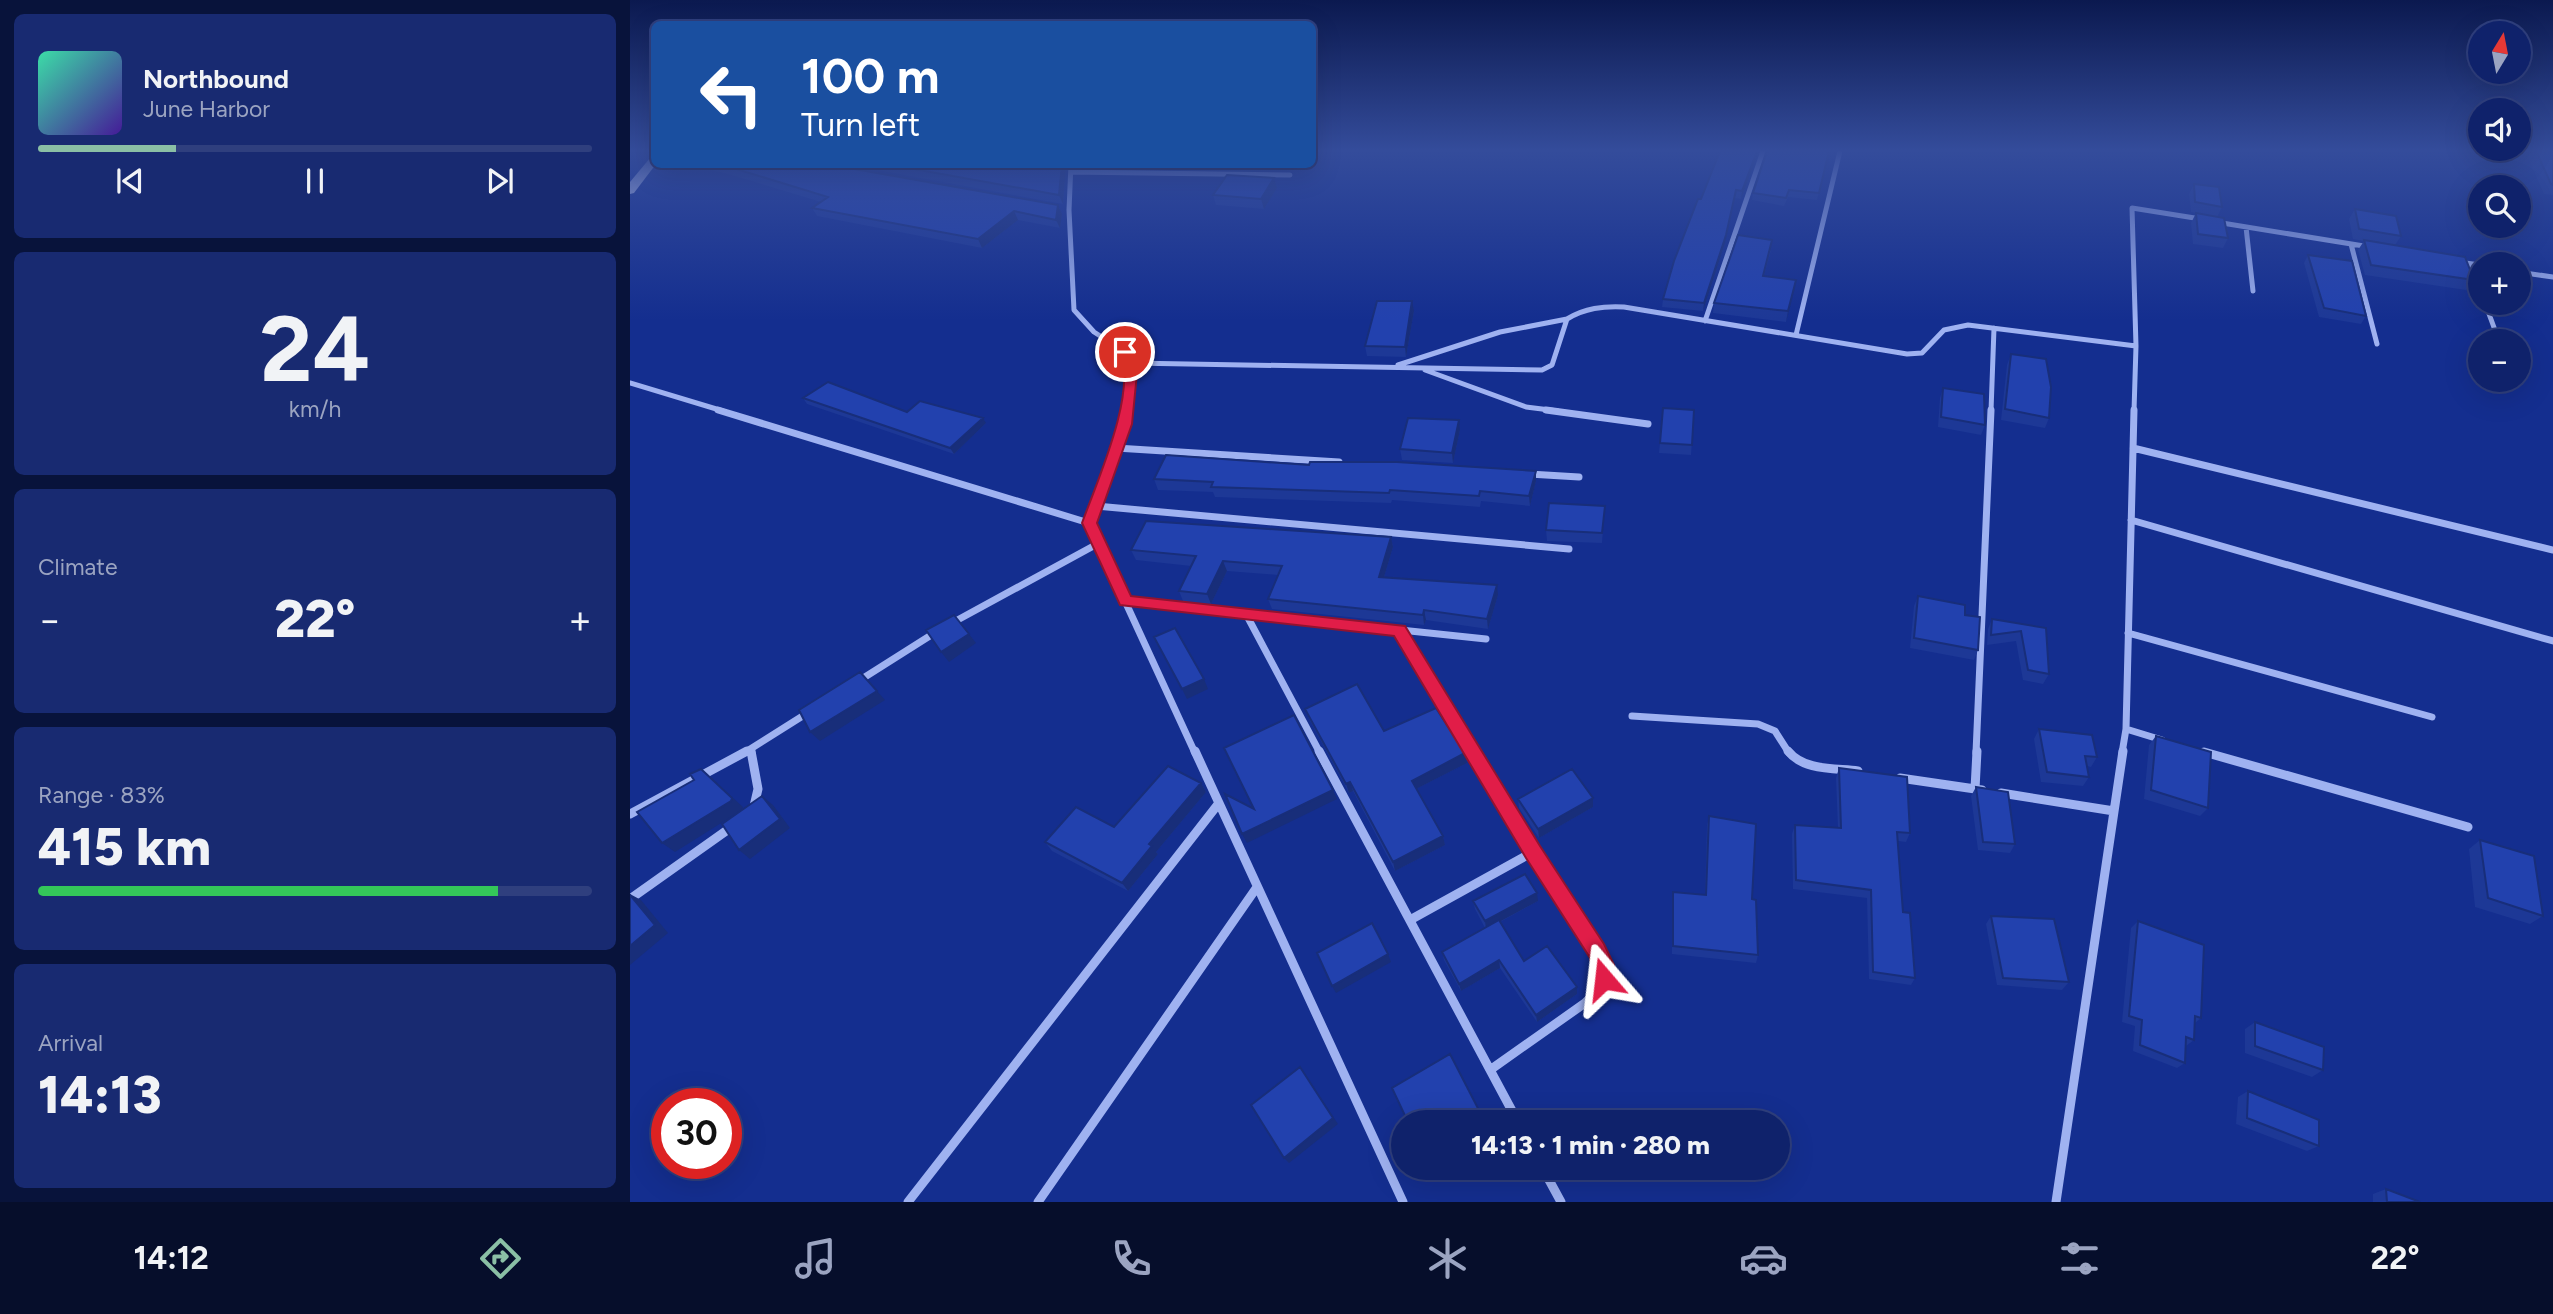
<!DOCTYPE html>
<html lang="en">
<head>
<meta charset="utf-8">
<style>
  :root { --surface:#0f226b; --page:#182a71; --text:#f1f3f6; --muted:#9ba4c1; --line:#2f3f7e; --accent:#8abfa5 }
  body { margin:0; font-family:Figtree,sans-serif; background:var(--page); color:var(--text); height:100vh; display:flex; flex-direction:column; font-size:26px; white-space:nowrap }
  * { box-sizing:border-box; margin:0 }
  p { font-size:23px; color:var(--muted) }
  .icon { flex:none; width:38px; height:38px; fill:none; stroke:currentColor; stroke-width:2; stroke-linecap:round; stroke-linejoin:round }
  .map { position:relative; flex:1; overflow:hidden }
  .panel { display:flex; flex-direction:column; gap:14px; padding:14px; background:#08133b; width:630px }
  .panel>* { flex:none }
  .hud { position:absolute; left:21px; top:21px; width:665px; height:147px; border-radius:10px; box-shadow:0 7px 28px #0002,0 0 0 2px var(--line); background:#1a4fa0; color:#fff; overflow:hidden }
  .needle { width:46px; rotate:10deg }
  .fabs { position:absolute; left:1838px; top:21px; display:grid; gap:14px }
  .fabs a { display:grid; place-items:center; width:63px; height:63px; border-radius:50%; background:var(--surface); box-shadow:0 7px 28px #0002,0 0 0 2px var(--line); font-size:35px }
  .speed { position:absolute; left:21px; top:1088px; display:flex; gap:14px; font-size:35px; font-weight:700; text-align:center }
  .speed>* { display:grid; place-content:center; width:91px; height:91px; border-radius:50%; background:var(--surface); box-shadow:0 7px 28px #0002,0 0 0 2px var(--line); line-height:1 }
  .speed .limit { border:10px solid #d22; background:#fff; color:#111 }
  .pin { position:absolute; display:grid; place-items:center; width:60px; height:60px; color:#fff; margin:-30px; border:4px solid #fff; border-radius:50%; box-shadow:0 2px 7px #0007 }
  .me { position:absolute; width:77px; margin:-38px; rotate:343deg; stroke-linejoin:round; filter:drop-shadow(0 0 5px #0008) }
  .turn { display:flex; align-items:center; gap:24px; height:147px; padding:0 35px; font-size:32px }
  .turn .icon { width:91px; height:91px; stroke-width:2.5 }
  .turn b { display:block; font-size:49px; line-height:60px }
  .big { font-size:52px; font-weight:800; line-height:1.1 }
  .panel .tile { flex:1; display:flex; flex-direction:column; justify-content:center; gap:10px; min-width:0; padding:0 24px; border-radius:10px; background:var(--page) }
  .panel .dial { align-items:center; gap:0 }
  .dial b { font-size:91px; line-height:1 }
  .song { display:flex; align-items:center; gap:21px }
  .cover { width:84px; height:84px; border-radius:10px; background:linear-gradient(135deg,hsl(160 70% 55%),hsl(260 70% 35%)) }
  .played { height:7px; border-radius:4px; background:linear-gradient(90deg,var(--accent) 25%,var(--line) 25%) }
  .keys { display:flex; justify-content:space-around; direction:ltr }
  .heat { display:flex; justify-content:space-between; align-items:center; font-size:38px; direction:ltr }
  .charge { height:10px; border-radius:5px; background:linear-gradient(90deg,#34c759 83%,var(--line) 0) }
  .trip { position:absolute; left:761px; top:1110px; width:399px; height:70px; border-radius:35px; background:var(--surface); box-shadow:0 7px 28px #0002,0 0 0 2px var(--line); font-weight:800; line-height:70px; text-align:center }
  .dock { display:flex; height:112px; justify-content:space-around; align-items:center; background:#060e2b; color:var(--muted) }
  .dock .icon { width:49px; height:49px }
  .dock .on { color:var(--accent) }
  .dock b { font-size:32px; color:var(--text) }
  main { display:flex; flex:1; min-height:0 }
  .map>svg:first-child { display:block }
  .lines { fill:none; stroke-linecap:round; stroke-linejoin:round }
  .street-far2 { stroke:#9fb2f1; stroke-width:5 }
  .street-far1 { stroke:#9fb2f1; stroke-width:7 }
  .street { stroke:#9fb2f1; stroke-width:9 }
  .primary { fill:#e9ecff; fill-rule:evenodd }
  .wall { fill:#1d3896 }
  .shaded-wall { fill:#182e7a }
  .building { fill:#2241ae; stroke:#182e7a; stroke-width:2 }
  .route { fill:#e11d48; stroke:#92132f; stroke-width:2 }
</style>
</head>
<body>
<main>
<section class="panel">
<div class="tile">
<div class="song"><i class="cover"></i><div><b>Northbound</b><p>June Harbor</p></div></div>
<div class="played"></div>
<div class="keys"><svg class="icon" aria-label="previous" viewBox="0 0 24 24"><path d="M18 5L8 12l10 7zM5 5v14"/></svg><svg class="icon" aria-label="pause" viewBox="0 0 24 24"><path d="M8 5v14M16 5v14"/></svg><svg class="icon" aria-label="next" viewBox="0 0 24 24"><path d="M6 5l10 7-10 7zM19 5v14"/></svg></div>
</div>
<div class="tile dial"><b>24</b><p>km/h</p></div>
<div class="tile"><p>Climate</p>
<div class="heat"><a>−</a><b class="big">22°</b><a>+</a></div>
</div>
<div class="tile"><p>Range · 83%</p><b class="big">415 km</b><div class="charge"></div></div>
<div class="tile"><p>Arrival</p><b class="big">14:13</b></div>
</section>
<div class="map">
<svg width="1923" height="1202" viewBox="0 0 1923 1202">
  <rect width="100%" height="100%" fill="#142e8f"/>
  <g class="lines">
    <path class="street-far2" d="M 441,164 L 439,210 L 444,310 L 464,332 L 495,352 L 501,363 L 496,411
      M 441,172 L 660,175
      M 1586,222 L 1740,247
      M 1616,227 L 1623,291
      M 1721,244 L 1747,344
      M 1828,262 L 1850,265
      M 1840,264 L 1850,289
      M 1888,272 L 1923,277
      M 1855,303 L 1869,341
      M 1075,321 L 1133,151
      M 1166,335 L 1210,151
      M 501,363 L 912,370 L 922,365 L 937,319 C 955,308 973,306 994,307 L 1277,354 L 1292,353 L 1314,330 L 1338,325 L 1506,346 L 1502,208 L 1571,219
      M 768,365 L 870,332 L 937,319
      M 795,370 L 896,407 L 928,411
      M 0,383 L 93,411
      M 1361,411 L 1364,328
      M 1504,411 L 1506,346"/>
    <path class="street-far1" d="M 88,410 L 459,523 L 565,753
      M 916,410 L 1018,424
      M 486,448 L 709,462
      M 1503,448 L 1923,550
      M 899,474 L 949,477
      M 466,506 L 939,549
      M 1501,520 L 1923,641
      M 459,523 L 495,424 L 496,410
      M 496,601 L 856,639
      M 616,614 L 690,753
      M 322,623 L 469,543
      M 769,630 L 844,753
      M 1498,633 L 1802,717
      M 227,682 L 306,632
      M 1002,716 L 1128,724 L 1145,731 L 1159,753
      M 1496,729 L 1532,740
      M 121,749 L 122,753
      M 1574,752 L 1577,753
      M 114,753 L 179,712
      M 1346,753 L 1361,410
      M 1492,753 L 1496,729 L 1504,410"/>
    <path class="street" d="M 121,751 L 128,789 L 124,806
      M 565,751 L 773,1202
      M 689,751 L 888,1122
      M 843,751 L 973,965 C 976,982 967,991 955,1003 L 860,1070
      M 1158,751 C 1174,771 1205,768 1228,771
      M 1574,752 L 1838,827
      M 1270,778 L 1352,790
      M 1345,789 L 1347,751
      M 1371,793 L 1484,811
      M 0,814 L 117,751
      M 0,899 L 103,826
      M 780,920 L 903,852
      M 912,1167 L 931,1202
      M 278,1202 L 589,803
      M 408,1202 L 627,887
      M 1426,1202 L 1493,751"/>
    <path class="primary" d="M 24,157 L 26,164 L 4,193 L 0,194 L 0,182 L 20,158 Z"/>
  </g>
  <path class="wall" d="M 1129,151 L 1111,199 L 1105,198 L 1095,243 L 1073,311 L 1032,307 L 1033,299 L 1071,199 Z
    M 1199,151 L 1187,200 L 1158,197 L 1154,206 L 1122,200 L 1123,193 Z
    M 1895,151 L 1923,151 L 1923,195 L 1914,194 Z
    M 56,164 L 196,164 L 428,205 L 432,214 L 430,228 L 388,220 L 352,248 L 187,216 L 182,208 L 191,202 L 98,174 Z
    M 214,164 L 436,164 L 433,204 Z
    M 1564,184 L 1592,207 L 1587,217 L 1598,238 L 1593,248 L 1563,244 L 1561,223 L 1566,213 L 1561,212 L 1559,194 Z
    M 647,188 L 634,209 L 586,205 L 583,195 Z
    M 1725,209 L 1771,236 L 1765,245 L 1844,280 L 1836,290 L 1735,275 L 1728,250 L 1734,241 L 1723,239 L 1719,219 Z
    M 1141,250 L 1134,276 L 1164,291 L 1156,322 L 1083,313 L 1084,303 Z
    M 1678,255 L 1736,316 L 1731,324 L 1689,317 L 1674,263 Z
    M 784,311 L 776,357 L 737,356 L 735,346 Z
    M 1381,354 L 1419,418 L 1415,428 L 1371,420 L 1377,365 Z
    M 1313,388 L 1355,425 L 1351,435 L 1308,427 L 1310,398 Z
    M 173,398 L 356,423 L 324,454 L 177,404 Z
    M 1033,408 L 1064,410 L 1061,455 L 1029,453 Z
    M 830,430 L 823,463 L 772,460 L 770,449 Z
    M 679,465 L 906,471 L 906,481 L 900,506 L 851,501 L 850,507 L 762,500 L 761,503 L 585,497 L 583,492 L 528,490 L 524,479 Z
    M 974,516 L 972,543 L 917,541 L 916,530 Z
    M 761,537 L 763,547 L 754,577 L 868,595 L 858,629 L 796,620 L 794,625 L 642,609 L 638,599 L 648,575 L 597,571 L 581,604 L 553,601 L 549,591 L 561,566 L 506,560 L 501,550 Z
    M 1288,596 L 1335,615 L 1348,650 L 1344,660 L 1280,648 L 1284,606 Z
    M 1362,619 L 1416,628 L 1419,674 L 1413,684 L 1393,680 L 1386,641 L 1357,645 L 1358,629 Z
    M 675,709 L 754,731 L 837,763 L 786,789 L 813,836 L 815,845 L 765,871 L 723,791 L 719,793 L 679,719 Z
    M 1409,729 L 1467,757 L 1461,767 L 1457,766 L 1459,777 L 1453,786 L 1411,782 L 1404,739 Z
    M 1526,736 L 1578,808 L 1570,816 L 1514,799 L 1519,745 Z
    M 1209,768 L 1280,833 L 1276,842 L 1268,841 L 1273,912 L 1285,978 L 1281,985 L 1239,979 L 1237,898 L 1163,889 L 1162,834 L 1165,825 L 1208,828 L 1206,778 Z
    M 571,783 L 576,792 L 526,852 L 528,854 L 498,891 L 422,851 L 415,842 L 484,827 Z
    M 1346,787 L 1385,844 L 1380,853 L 1348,850 L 1341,796 Z
    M 963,798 L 963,807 L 909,838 L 889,808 L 888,799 Z
    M 1079,816 L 1122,899 L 1128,955 L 1126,963 L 1042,954 L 1042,900 L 1043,892 L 1075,895 L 1077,825 Z
    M 1850,840 L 1913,916 L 1900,924 L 1845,907 L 1839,849 Z
    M 843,901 L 908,901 L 870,922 L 894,961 L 947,994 L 907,1022 L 870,968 L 831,991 L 814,960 L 812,952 L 855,928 L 845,909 Z
    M 1361,916 L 1439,982 L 1432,990 L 1367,985 L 1356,924 Z
    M 1508,921 L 1571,1018 L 1565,1023 L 1564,1040 L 1556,1046 L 1555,1045 L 1555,1063 L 1547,1068 L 1503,1051 L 1505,1026 L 1492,1022 L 1501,928 Z
    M 1625,1022 L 1693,1070 L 1682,1077 L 1615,1053 L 1615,1029 Z
    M 1618,1091 L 1689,1146 L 1677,1151 L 1606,1124 L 1608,1097 Z
    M 1756,1189 L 1790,1202 L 1743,1202 L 1743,1194 Z"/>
  <path class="shaded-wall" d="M 1127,151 L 1129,151 L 1111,199 L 1112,191 Z
    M 432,164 L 436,164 L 433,204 L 429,195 Z
    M 644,178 L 647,188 L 634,209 L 631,199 Z
    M 1106,190 L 1095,243 L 1073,311 L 1074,303 Z
    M 428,205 L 432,214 L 430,228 L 426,220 Z
    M 384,211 L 388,220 L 352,248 L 348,239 Z
    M 1166,280 L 1164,291 L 1156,322 L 1158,311 Z
    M 782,301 L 784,311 L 776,357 L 775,347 Z
    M 353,418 L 356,423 L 324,454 L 320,448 Z
    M 829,420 L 830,430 L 823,463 L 822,453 Z
    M 906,471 L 906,481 L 900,506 L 899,496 Z
    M 761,537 L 763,547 L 751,587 L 749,577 Z
    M 593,561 L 597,571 L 581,604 L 577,594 Z
    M 867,585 L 868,595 L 858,629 L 857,619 Z
    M 794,610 L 796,620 L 794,625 L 793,615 Z
    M 339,634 L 346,643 L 319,662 L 311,652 Z
    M 574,679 L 578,689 L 557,699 L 552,689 Z
    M 247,691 L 255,700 L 190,741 L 180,732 Z
    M 835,753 L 837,763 L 784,790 L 782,781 Z
    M 71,769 L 113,807 L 112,810 L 45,852 L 32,843 Z
    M 720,782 L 723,791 L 719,793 L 716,784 Z
    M 571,783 L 576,792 L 526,852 L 528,854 L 498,891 L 492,883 L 519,844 Z
    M 703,790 L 707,799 L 617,843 L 612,834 Z
    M 132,796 L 143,805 L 160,828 L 120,859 L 109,850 Z
    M 963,798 L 963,807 L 909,838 L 908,829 Z
    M 813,836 L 815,845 L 765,871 L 763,862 Z
    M 907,893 L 908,901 L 856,929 L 855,921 Z
    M 0,894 L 11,900 L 38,933 L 0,965 Z
    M 758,954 L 761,962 L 706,993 L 702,986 Z
    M 869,960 L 870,968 L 831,991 L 829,984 Z
    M 947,987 L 947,994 L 907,1022 L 906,1015 Z
    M 670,1067 L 708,1124 L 659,1163 L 654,1158 Z
    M 802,1167 L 813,1167 L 803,1174 L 800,1168 Z"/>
  <path class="building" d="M 1090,151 L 1127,151 L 1112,191 L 1106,190 L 1096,235 L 1074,303 L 1033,299 L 1044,261 L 1068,199 L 1071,199 Z
    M 1137,151 L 1199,151 L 1189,193 L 1159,190 L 1156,198 L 1123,193 Z
    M 1906,151 L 1923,151 L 1923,185 L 1921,184 Z
    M 90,164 L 196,164 L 428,205 L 426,220 L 384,211 L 348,239 L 182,208 L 198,197 Z
    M 256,164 L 432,164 L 429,195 Z
    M 597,175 L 644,178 L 631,199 L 583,195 Z
    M 1564,184 L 1589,187 L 1592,207 L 1565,202 Z
    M 1725,209 L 1766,216 L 1771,236 L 1729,229 Z
    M 1566,213 L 1594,218 L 1598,238 L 1568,234 Z
    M 1108,235 L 1142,240 L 1133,276 L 1166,280 L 1158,311 L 1084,303 Z
    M 1734,240 L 1835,257 L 1844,280 L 1741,265 Z
    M 1678,255 L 1722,261 L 1736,316 L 1694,308 Z
    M 747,301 L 782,301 L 775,347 L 735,346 Z
    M 1381,354 L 1416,359 L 1421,387 L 1419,418 L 1375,409 Z
    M 198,382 L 277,412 L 290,401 L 353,418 L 320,448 L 173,398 Z
    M 1313,388 L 1354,394 L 1355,425 L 1311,417 Z
    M 1033,408 L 1064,410 L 1062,445 L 1030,443 Z
    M 778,418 L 829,420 L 822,453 L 770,449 Z
    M 536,455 L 679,465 L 680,462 L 767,462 L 906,471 L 899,496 L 850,491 L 849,496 L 760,490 L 759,493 L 581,487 L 583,482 L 524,479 Z
    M 919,503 L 975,506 L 972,533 L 916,530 Z
    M 516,521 L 761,537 L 749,577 L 867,585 L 857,619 L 794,610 L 793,615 L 638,599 L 652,566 L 593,561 L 577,594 L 549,591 L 566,556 L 501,550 Z
    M 1288,596 L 1335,605 L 1335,615 L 1350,617 L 1348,650 L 1284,638 Z
    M 324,615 L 339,634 L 311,652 L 296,630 Z
    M 1362,619 L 1416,628 L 1419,674 L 1398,670 L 1391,631 L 1361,635 Z
    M 545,628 L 574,679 L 552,689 L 524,637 Z
    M 230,672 L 247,691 L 180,732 L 169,710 Z
    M 727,684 L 754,731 L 806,708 L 835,753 L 782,781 L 813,836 L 763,862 L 720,782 L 716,784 L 675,709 Z
    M 664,715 L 703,790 L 612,834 L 595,794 L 624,809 L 594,748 Z
    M 1409,729 L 1462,735 L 1467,757 L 1455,756 L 1459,777 L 1417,772 Z
    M 1526,736 L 1581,752 L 1578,808 L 1521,790 Z
    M 538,766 L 571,783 L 519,844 L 522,846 L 492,883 L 415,842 L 446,807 L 484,827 Z
    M 1209,768 L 1277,777 L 1280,833 L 1267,832 L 1273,912 L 1280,913 L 1285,978 L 1243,972 L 1241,890 L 1166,880 L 1165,825 L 1211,828 Z
    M 71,769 L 102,798 L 101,801 L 32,843 L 7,812 L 64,780 L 60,774 Z
    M 942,769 L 963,798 L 908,829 L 888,799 Z
    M 1346,787 L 1378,792 L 1385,844 L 1353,842 Z
    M 132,796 L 150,819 L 109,850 L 92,824 Z
    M 1079,816 L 1126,824 L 1122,899 L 1126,900 L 1128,955 L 1043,946 L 1043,892 L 1076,895 Z
    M 1850,840 L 1904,856 L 1913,916 L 1858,898 Z
    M 895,874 L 907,893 L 855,921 L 843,901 Z
    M 0,895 L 25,925 L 0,946 Z
    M 1361,916 L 1424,919 L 1439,982 L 1373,978 Z
    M 869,920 L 894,961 L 917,946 L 947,987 L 906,1015 L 869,960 L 829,984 L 812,952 Z
    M 1508,921 L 1574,945 L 1571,1018 L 1565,1016 L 1564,1040 L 1556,1037 L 1555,1063 L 1510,1045 L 1512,1020 L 1499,1016 Z
    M 742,923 L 758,954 L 702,986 L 687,953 Z
    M 1625,1022 L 1694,1047 L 1693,1070 L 1625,1046 Z
    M 820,1054 L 855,1122 L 778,1122 L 762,1088 Z
    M 670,1067 L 703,1118 L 654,1158 L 621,1105 Z
    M 1618,1091 L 1689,1120 L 1689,1146 L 1617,1118 Z
    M 1756,1189 L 1790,1202 L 1757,1202 Z"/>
  <linearGradient id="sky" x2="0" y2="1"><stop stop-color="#0b194f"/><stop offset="0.47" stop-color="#344c9b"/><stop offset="1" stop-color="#344c9b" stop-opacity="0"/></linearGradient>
  <rect width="1923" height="320" fill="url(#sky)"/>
  <path class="route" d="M 495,348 L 500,349 L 508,363 L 502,424 L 467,523 L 501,596 L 775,626 L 910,846 L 974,944 L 984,965 L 985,979 L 982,987 L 974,990 L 967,987 L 960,958 L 896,858 L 764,636 L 490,605 L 452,523 C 466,484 509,389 489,352 Z"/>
</svg>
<div class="fabs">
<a><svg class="needle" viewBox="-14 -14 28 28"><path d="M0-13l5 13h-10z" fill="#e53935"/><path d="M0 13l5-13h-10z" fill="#9ba4c1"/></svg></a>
<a><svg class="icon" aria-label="sound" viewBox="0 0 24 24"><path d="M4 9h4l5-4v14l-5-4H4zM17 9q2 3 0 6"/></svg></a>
<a><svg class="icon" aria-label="search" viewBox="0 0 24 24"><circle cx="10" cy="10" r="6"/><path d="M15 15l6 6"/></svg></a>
<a>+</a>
<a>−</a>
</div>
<div class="speed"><div class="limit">30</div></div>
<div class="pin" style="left:495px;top:352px;background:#d93025"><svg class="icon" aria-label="arrive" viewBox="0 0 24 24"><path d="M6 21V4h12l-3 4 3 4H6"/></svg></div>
<svg class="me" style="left:974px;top:979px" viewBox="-20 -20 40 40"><path d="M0-17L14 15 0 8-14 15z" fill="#e11d48" stroke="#fff" stroke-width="4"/></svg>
<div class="trip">14:13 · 1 min · 280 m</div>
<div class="hud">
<div class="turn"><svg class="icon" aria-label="left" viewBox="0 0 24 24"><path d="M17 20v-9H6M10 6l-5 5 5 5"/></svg><div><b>100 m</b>Turn left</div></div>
</div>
</div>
</main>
<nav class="dock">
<b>14:12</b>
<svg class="icon on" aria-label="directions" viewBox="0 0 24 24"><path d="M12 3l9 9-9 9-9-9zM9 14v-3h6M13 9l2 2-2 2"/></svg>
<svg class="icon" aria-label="music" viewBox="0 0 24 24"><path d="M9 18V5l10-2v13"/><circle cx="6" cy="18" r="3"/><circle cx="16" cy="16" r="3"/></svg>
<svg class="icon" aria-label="phone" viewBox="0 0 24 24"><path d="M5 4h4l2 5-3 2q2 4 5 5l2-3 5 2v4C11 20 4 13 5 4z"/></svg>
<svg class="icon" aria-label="climate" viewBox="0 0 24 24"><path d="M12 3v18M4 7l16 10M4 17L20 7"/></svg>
<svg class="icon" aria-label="car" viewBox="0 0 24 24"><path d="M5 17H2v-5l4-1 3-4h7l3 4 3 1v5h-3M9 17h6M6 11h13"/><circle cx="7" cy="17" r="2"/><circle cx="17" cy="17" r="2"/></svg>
<svg class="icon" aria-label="filters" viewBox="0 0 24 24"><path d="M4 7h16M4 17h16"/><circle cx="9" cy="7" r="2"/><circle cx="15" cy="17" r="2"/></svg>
<b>22°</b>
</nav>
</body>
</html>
